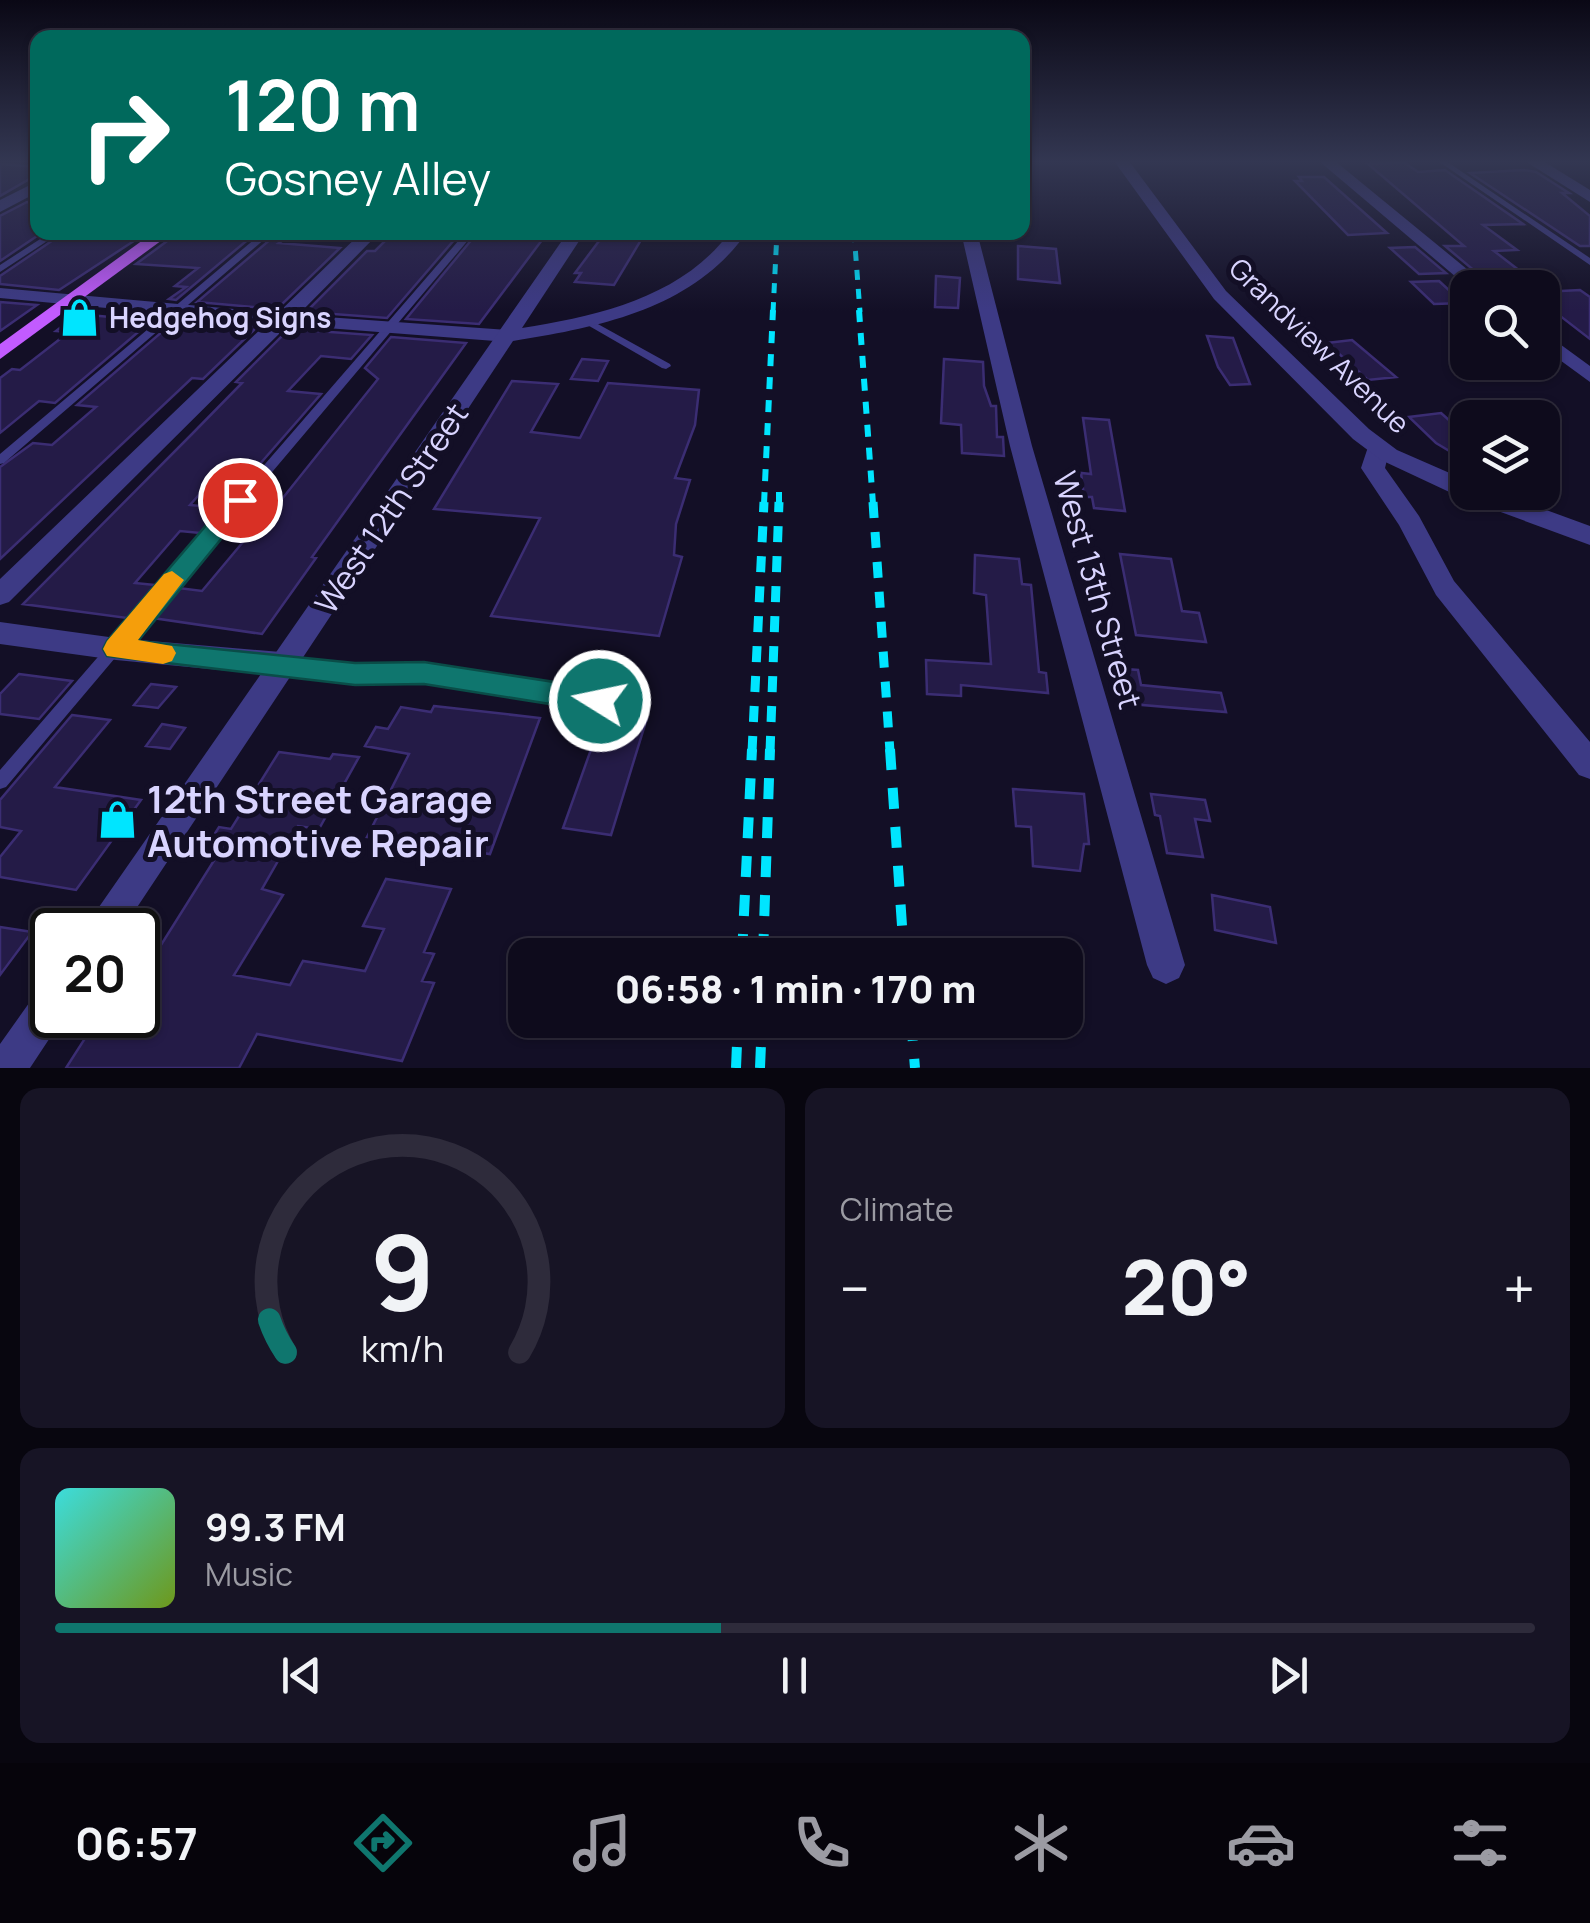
<!DOCTYPE html>
<html lang="en">
<head>
<meta charset="utf-8">
<style>
  :root { --surface:#0e0b1c; --page:#171425; --text:#f1f3f6; --muted:#9b9ba3; --line:#2e2b3b; --accent:#0f766e }
  body { margin:0; font-family:Manrope,sans-serif; background:var(--page); color:var(--text); height:100vh; display:flex; flex-direction:column; font-size:38px; white-space:nowrap }
  * { box-sizing:border-box; margin:0 }
  p { font-size:32px; color:var(--muted) }
  .icon { flex:none; width:55px; height:55px; fill:none; stroke:currentColor; stroke-width:2; stroke-linecap:round; stroke-linejoin:round }
  .map { position:relative; height:1068px; overflow:hidden }
  .sheet { display:flex; flex-direction:column; gap:20px; padding:20px; background:#08060f; flex:1 }
  .sheet>* { flex:none }
  .guide { position:absolute; left:30px; top:30px; width:1000px; height:210px; border-radius:20px; box-shadow:0 2px 8px #0004,0 0 0 2px var(--line); background:#00695c; color:#fff; overflow:hidden }
  .fabs { position:absolute; left:1450px; top:270px; display:grid; gap:20px }
  .fabs a { display:grid; place-items:center; width:110px; height:110px; border-radius:20px; background:var(--surface); box-shadow:0 2px 8px #0004,0 0 0 2px var(--line); font-size:50px }
  .speed { position:absolute; left:30px; top:908px; display:flex; gap:20px; font-size:50px; font-weight:700; text-align:center }
  .speed>* { display:grid; place-content:center; width:130px; height:130px; border-radius:50%; background:var(--surface); box-shadow:0 2px 8px #0004,0 0 0 2px var(--line); line-height:1 }
  .speed .limit { border:5px solid #111; border-radius:15px; background:#fff; color:#111 }
  .pin { position:absolute; display:grid; place-items:center; width:85px; height:85px; color:#fff; margin:-42px; border:5px solid #fff; border-radius:50%; box-shadow:0 2px 10px #0007 }
  .me { position:absolute; width:110px; margin:-55px; rotate:280deg; stroke-linejoin:round; filter:drop-shadow(0 0 8px #0008) }
  .turn { display:flex; align-items:center; gap:35px; height:210px; padding:0 30px; font-size:45px }
  .turn .icon { width:130px; height:130px; stroke-width:2.5 }
  .turn b { display:block; font-size:70px; line-height:85px }
  .big { font-size:75px; font-weight:800; line-height:1.1 }
  .sheet .widget { flex:1; display:flex; flex-direction:column; justify-content:center; gap:15px; min-width:0; padding:0 35px; border-radius:20px; background:var(--page) }
  .sheet .dial { align-items:center; gap:0 }
  .dial svg { height:260px; overflow:visible; fill:none; stroke:var(--line); stroke-width:7; stroke-linecap:round; text-anchor:middle }
  .dial text { fill:var(--text); stroke:none }
  .song { display:flex; align-items:center; gap:30px }
  .cover { width:120px; height:120px; border-radius:15px; background:linear-gradient(135deg,hsl(180 70% 55%),hsl(80 70% 35%)) }
  .played { height:10px; border-radius:5px; background:linear-gradient(90deg,var(--accent) 45%,var(--line) 45%) }
  .keys { display:flex; justify-content:space-around; direction:ltr }
  .heat { display:flex; justify-content:space-between; align-items:center; font-size:55px; direction:ltr }
  .sheet .tiles { flex:1; display:grid; gap:20px; grid-template-columns:1fr 1fr }
  .widget:last-child { grid-column:span 2 }
  .trip { position:absolute; left:508px; top:938px; width:575px; height:100px; border-radius:20px; background:var(--surface); box-shadow:0 2px 8px #0004,0 0 0 2px var(--line); font-weight:800; line-height:100px; text-align:center }
  .menu { display:flex; height:160px; justify-content:space-around; align-items:center; background:#06040b; color:var(--muted) }
  .menu .icon { width:70px; height:70px }
  .menu .current { color:var(--accent) }
  .menu b { font-size:45px; color:var(--text) }
  .map>svg:first-child { display:block }
  .building { fill:#241b47; stroke:#3b2d73; stroke-width:2.5 }
  .lines { fill:none; stroke-linecap:round; stroke-linejoin:round }
  .service { fill:#3d3a85; fill-rule:evenodd }
  .minor { fill:#3d3a85; fill-rule:evenodd }
  .tertiary { fill:#3d3a85; fill-rule:evenodd }
  .primary { fill:#c25bff; fill-rule:evenodd }
  .rail-far3 { stroke:#00e5ff; stroke-width:5; stroke-dasharray:10 9; stroke-linecap:butt }
  .rail-far2 { stroke:#00e5ff; stroke-width:6; stroke-dasharray:12 11; stroke-linecap:butt }
  .rail-far1 { stroke:#00e5ff; stroke-width:9; stroke-dasharray:16 14; stroke-linecap:butt }
  .rail { stroke:#00e5ff; stroke-width:10; stroke-dasharray:21 18; stroke-linecap:butt }
  .route { fill:#0f766e; stroke:#0a4d48; stroke-width:2.5 }
  .slow { fill:#f59e0b }
  .labels { text-anchor:middle; dominant-baseline:central; stroke-width:10; stroke-linejoin:round; paint-order:stroke }
  .far-poi-label { font-size:28px; font-weight:bold; fill:#d9d4ff; stroke:#130f26; text-anchor:start }
  .far-street-label { font-size:28px; fill:#d9d4ff; stroke:#130f26 }
  .street-label { font-size:32px; fill:#d9d4ff; stroke:#130f26 }
  .near-poi-label { font-size:38px; font-weight:bold; fill:#d9d4ff; stroke:#130f26; text-anchor:start }
</style>
</head>
<body>
<div class="map">
<svg width="1590" height="1068" viewBox="0 0 1590 1068">
  <rect width="100%" height="100%" fill="#130f26"/>
  <path class="building" d="M 1405,163 L 1418,172 L 1445,170 L 1523,224 L 1483,225 L 1517,250 L 1494,251 L 1533,281 L 1503,283 L 1490,272 L 1477,273 L 1445,246 L 1464,246 L 1368,164 Z
    M 0,164 L 38,167 L 38,174 L 0,196 Z
    M 1524,170 L 1536,172 L 1569,193 L 1562,193 L 1590,216 L 1590,246 L 1580,246 L 1470,173 Z
    M 1299,177 L 1324,177 L 1387,233 L 1348,235 L 1295,181 L 1302,181 Z
    M 27,202 L 38,203 L 38,232 L 43,232 L 0,261 L 0,216 Z
    M 65,232 L 146,233 L 59,290 L 0,284 L 0,276 Z
    M 190,232 L 257,232 L 176,300 L 169,299 L 186,287 L 175,286 L 198,268 L 136,264 L 174,236 Z
    M 394,232 L 461,232 L 387,318 L 306,312 L 367,251 L 375,251 Z
    M 478,232 L 548,232 L 479,324 L 406,319 Z
    M 605,233 L 644,235 L 614,285 L 575,282 L 581,273 L 575,273 Z
    M 272,238 L 285,239 L 279,243 L 340,248 L 277,309 L 197,302 Z
    M 1018,246 L 1056,249 L 1060,283 L 1018,279 Z
    M 1415,247 L 1446,273 L 1419,274 L 1390,248 Z
    M 936,276 L 960,278 L 958,308 L 935,307 Z
    M 1439,281 L 1463,303 L 1434,304 L 1411,282 Z
    M 1580,290 L 1590,297 L 1590,339 L 1542,302 L 1542,292 Z
    M 0,302 L 37,305 L 0,331 Z
    M 78,314 L 143,320 L 157,316 L 55,403 L 39,401 L 0,433 L 0,378 L 12,369 L 20,370 L 69,332 L 56,331 Z
    M 178,318 L 258,326 L 203,379 L 192,378 L 0,559 L 0,467 L 33,443 L 52,445 L 96,407 L 77,405 Z
    M 289,329 L 372,335 L 351,359 L 321,356 L 288,391 L 321,394 L 259,465 L 228,462 L 190,505 L 222,508 L 200,533 L 180,531 L 135,583 L 155,585 L 127,618 L 23,604 L 192,434 L 242,383 L 236,382 Z
    M 1207,336 L 1233,338 L 1250,384 L 1230,385 L 1218,367 Z
    M 391,337 L 466,343 L 312,557 L 316,558 L 262,634 L 153,618 L 179,588 L 202,591 L 243,542 L 234,541 L 238,537 L 223,536 L 244,511 L 262,513 L 274,498 L 282,499 L 378,379 L 365,368 Z
    M 1352,340 L 1396,377 L 1368,380 L 1327,343 Z
    M 582,359 L 608,361 L 598,381 L 571,379 Z
    M 944,359 L 983,362 L 984,386 L 991,406 L 996,406 L 997,437 L 1003,437 L 1004,456 L 962,453 L 961,425 L 941,423 Z
    M 512,381 L 558,384 L 531,432 L 580,438 L 608,383 L 699,390 L 695,425 L 675,478 L 690,480 L 676,524 L 674,555 L 682,557 L 659,636 L 491,616 L 540,518 L 434,509 Z
    M 1441,413 L 1468,437 L 1468,462 L 1436,443 L 1409,417 Z
    M 1083,418 L 1109,420 L 1125,511 L 1094,508 L 1092,497 L 1084,497 L 1081,473 L 1091,474 Z
    M 1120,554 L 1171,559 L 1182,611 L 1199,613 L 1206,642 L 1136,635 Z
    M 975,555 L 1019,559 L 1022,584 L 1031,585 L 1039,672 L 1046,673 L 1048,693 L 961,685 L 961,696 L 927,694 L 926,660 L 991,664 L 986,595 L 974,593 Z
    M 1112,668 L 1138,670 L 1141,685 L 1221,693 L 1226,712 L 1119,703 Z
    M 19,674 L 72,681 L 39,719 L 0,714 L 0,694 Z
    M 151,684 L 176,687 L 158,708 L 134,705 Z
    M 434,706 L 540,718 L 490,854 L 367,837 L 409,754 L 365,746 L 376,727 L 388,729 L 401,707 L 431,712 Z
    M 604,713 L 647,718 L 611,835 L 563,828 Z
    M 72,715 L 110,720 L 55,787 L 141,800 L 76,890 L 0,877 L 0,857 L 21,831 L 0,827 L 0,800 Z
    M 162,724 L 185,728 L 170,749 L 146,746 Z
    M 279,752 L 330,759 L 333,754 L 359,757 L 319,829 L 298,826 L 262,889 L 283,895 L 234,975 L 290,985 L 303,961 L 365,971 L 384,929 L 363,926 L 386,879 L 451,889 L 424,952 L 434,954 L 422,981 L 434,983 L 402,1061 L 257,1034 L 239,1068 L 66,1068 L 100,1015 L 138,1015 L 138,959 L 151,961 L 215,859 L 200,857 L 219,827 L 231,829 Z
    M 1013,789 L 1084,794 L 1089,844 L 1084,844 L 1080,871 L 1033,866 L 1031,827 L 1016,826 Z
    M 1151,794 L 1205,800 L 1210,821 L 1195,819 L 1203,857 L 1167,853 L 1160,816 L 1155,815 Z
    M 1212,895 L 1270,907 L 1276,943 L 1215,930 Z
    M 0,927 L 32,932 L 0,975 Z"/>
  <g class="lines">
    <path class="service" d="M 1438,161 L 1446,161 L 1590,258 L 1590,265 Z
      M 51,232 L 61,232 L 0,272 L 0,265 Z
      M 263,232 L 273,232 L 4,463 L 0,464 L 0,454 Z
      M 466,232 L 475,232 L 6,787 L 0,789 L 0,770 Z
      M 587,318 L 670,364 L 671,366 L 666,369 L 662,368 L 584,323 L 584,319 Z
      M 283,659 L 355,668 L 424,667 L 600,695 L 605,697 L 607,701 L 605,705 L 600,707 L 424,679 L 355,680 L 283,671 L 278,669 L 276,665 L 278,661 Z"/>
    <path class="minor" d="M 1319,161 L 1335,161 L 1490,288 L 1469,288 Z
      M 38,181 L 38,192 L 0,212 L 0,200 Z
      M 362,232 L 380,232 L 298,315 L 508,330 L 518,336 L 508,342 L 288,325 L 9,602 L 0,605 L 0,579 L 267,323 L 0,298 L 0,288 L 278,313 Z
      M 961,232 L 977,232 L 1032,446 L 1185,965 L 1179,978 L 1166,984 L 1153,978 L 1147,965 L 1010,446 Z
      M 1542,331 L 1590,366 L 1590,382 L 1542,347 Z
      M 1379,440 L 1390,447 L 1385,468 L 1419,516 L 1454,581 L 1590,742 L 1590,779 L 1579,775 L 1436,595 L 1399,525 L 1361,468 L 1368,447 Z
      M 0,622 L 116,638 L 281,652 L 291,656 L 295,664 L 291,672 L 281,676 L 116,660 L 0,644 Z"/>
    <path class="tertiary" d="M 1114,161 L 1129,161 L 1226,291 L 1369,429 L 1397,450 L 1468,481 L 1468,492 L 1497,492 L 1590,526 L 1590,545 L 1460,497 L 1381,460 L 1353,439 L 1214,299 Z
      M 1525,161 L 1543,161 L 1590,190 L 1590,202 Z
      M 568,232 L 585,232 L 522,328 C 598,316 682,297 730,232 L 747,232 C 693,309 600,327 513,341 L 122,930 L 83,930 Z
      M 52,983 L 52,1015 L 65,1015 L 30,1068 L 0,1068 L 0,1044 L 39,989 Z"/>
    <path class="primary" d="M 154,232 L 173,232 L 0,359 L 0,344 Z"/>
    <path class="rail-far3" d="M 854,232 L 860,312
      M 773,312 L 777,232"/>
    <path class="rail-far2" d="M 859,310 L 873,504
      M 764,504 L 773,310
      M 779,504 L 779,490"/>
    <path class="rail-far1" d="M 873,502 L 890,752
      M 752,752 L 764,502
      M 770,752 L 779,502"/>
    <path class="rail" d="M 890,749 L 904,955
      M 742,955 L 752,749
      M 763,955 L 770,749
      M 911,1020 L 915,1068
      M 736,1068 L 738,1020
      M 760,1068 L 762,1020"/>
  </g>
  <linearGradient id="sky" x2="0" y2="1"><stop stop-color="#0a0815"/><stop offset="0.52" stop-color="#333752"/><stop offset="1" stop-color="#333752" stop-opacity="0"/></linearGradient>
  <rect width="1590" height="311" fill="url(#sky)"/>
  <path class="route" d="M 240,493 L 248,495 L 251,500 L 248,506 L 138,641 L 355,663 L 424,662 L 600,689 L 610,693 L 613,701 L 610,709 L 600,712 L 424,684 L 355,685 L 107,656 L 103,649 L 107,641 L 232,495 Z"/>
  <path class="slow" d="M 172,571 L 184,580 L 138,640 L 172,646 L 176,653 L 172,661 L 163,664 L 107,656 L 103,649 L 107,641 L 164,574 Z"/>
  <defs>
    <symbol id="shop-bare" viewBox="-9 -9 18 18"><path d="M-5-2.5h2.3a2.7 3.5 0 0 1 5.4 0H5L5.5 6h-11ZM-1.5-2.5h3a1.5 2.3 0 0 0-3 0Z" fill="#00e5ff" stroke="#130f26" stroke-width="2.5" paint-order="stroke"/></symbol>
  </defs>
  <g fill-rule="evenodd">
    <use href="#shop-bare" x="52" y="290" width="55" height="55"/>
    <use href="#shop-bare" x="90" y="792" width="55" height="55"/>
  </g>
  <g class="labels">
    <g class="far-poi-label">
      <text x="109" y="317">Hedgehog Signs</text>
    </g>
    <g class="far-street-label">
      <text transform="translate(1320 345) rotate(44)">Grandview Avenue</text>
    </g>
    <g class="street-label">
      <text transform="translate(391 508) rotate(-56)">West 12th Street</text>
      <text transform="translate(1098 590) rotate(74)">West 13th Street</text>
    </g>
    <g class="near-poi-label">
      <text x="147" y="798">12th Street Garage<tspan x="147" dy="44">Automotive Repair</tspan></text>
    </g>
  </g>
</svg>
<div class="fabs">
<a><svg class="icon" aria-label="search" viewBox="0 0 24 24"><circle cx="10" cy="10" r="6"/><path d="M15 15l6 6"/></svg></a>
<a><svg class="icon" aria-label="layers" viewBox="0 0 24 24"><path d="M12 4l9 5-9 5-9-5zM3 14l9 5 9-5"/></svg></a>
</div>
<div class="speed"><div class="limit">20</div></div>
<div class="pin" style="left:240px;top:500px;background:#d93025"><svg class="icon" aria-label="arrive" viewBox="0 0 24 24"><path d="M6 21V4h12l-3 4 3 4H6"/></svg></div>
<svg class="me" style="left:600px;top:701px" viewBox="-20 -20 40 40"><circle r="17" fill="#0f766e" stroke="#fff" stroke-width="3"/><path d="M0-11L8 9 0 5-8 9z" fill="#fff"/></svg>
<div class="trip">06:58 · 1 min · 170 m</div>
<div class="guide">
<div class="turn"><svg class="icon" aria-label="right" viewBox="0 0 24 24"><path d="M7 20v-9h11M14 6l5 5-5 5"/></svg><div><b>120 m</b>Gosney Alley</div></div>
</div>
</div>
<section class="sheet">
<div class="tiles">
<div class="widget dial"><svg viewBox="0 0 100 80">
<path d="M14 69A42 42 0 1 1 86 69"/>
<path d="M14 69A42 42 0 0 1 9 59" stroke="#0f766e"/>
<text x="50" y="56" font-size="32" font-weight="700">9</text>
<text x="50" y="72" font-size="11">km/h</text>
</svg></div>
<div class="widget"><p>Climate</p>
<div class="heat"><a>−</a><b class="big">20°</b><a>+</a></div>
</div>
<div class="widget">
<div class="song"><i class="cover"></i><div><b>99.3 FM</b><p>Music</p></div></div>
<div class="played"></div>
<div class="keys"><svg class="icon" aria-label="previous" viewBox="0 0 24 24"><path d="M18 5L8 12l10 7zM5 5v14"/></svg><svg class="icon" aria-label="pause" viewBox="0 0 24 24"><path d="M8 5v14M16 5v14"/></svg><svg class="icon" aria-label="next" viewBox="0 0 24 24"><path d="M6 5l10 7-10 7zM19 5v14"/></svg></div>
</div>
</div>
</section>
<nav class="menu">
<b>06:57</b>
<svg class="icon current" aria-label="directions" viewBox="0 0 24 24"><path d="M12 3l9 9-9 9-9-9zM9 14v-3h6M13 9l2 2-2 2"/></svg>
<svg class="icon" aria-label="music" viewBox="0 0 24 24"><path d="M9 18V5l10-2v13"/><circle cx="6" cy="18" r="3"/><circle cx="16" cy="16" r="3"/></svg>
<svg class="icon" aria-label="phone" viewBox="0 0 24 24"><path d="M5 4h4l2 5-3 2q2 4 5 5l2-3 5 2v4C11 20 4 13 5 4z"/></svg>
<svg class="icon" aria-label="climate" viewBox="0 0 24 24"><path d="M12 3v18M4 7l16 10M4 17L20 7"/></svg>
<svg class="icon" aria-label="car" viewBox="0 0 24 24"><path d="M5 17H2v-5l4-1 3-4h7l3 4 3 1v5h-3M9 17h6M6 11h13"/><circle cx="7" cy="17" r="2"/><circle cx="17" cy="17" r="2"/></svg>
<svg class="icon" aria-label="filters" viewBox="0 0 24 24"><path d="M4 7h16M4 17h16"/><circle cx="9" cy="7" r="2"/><circle cx="15" cy="17" r="2"/></svg>
</nav>
</body>
</html>
